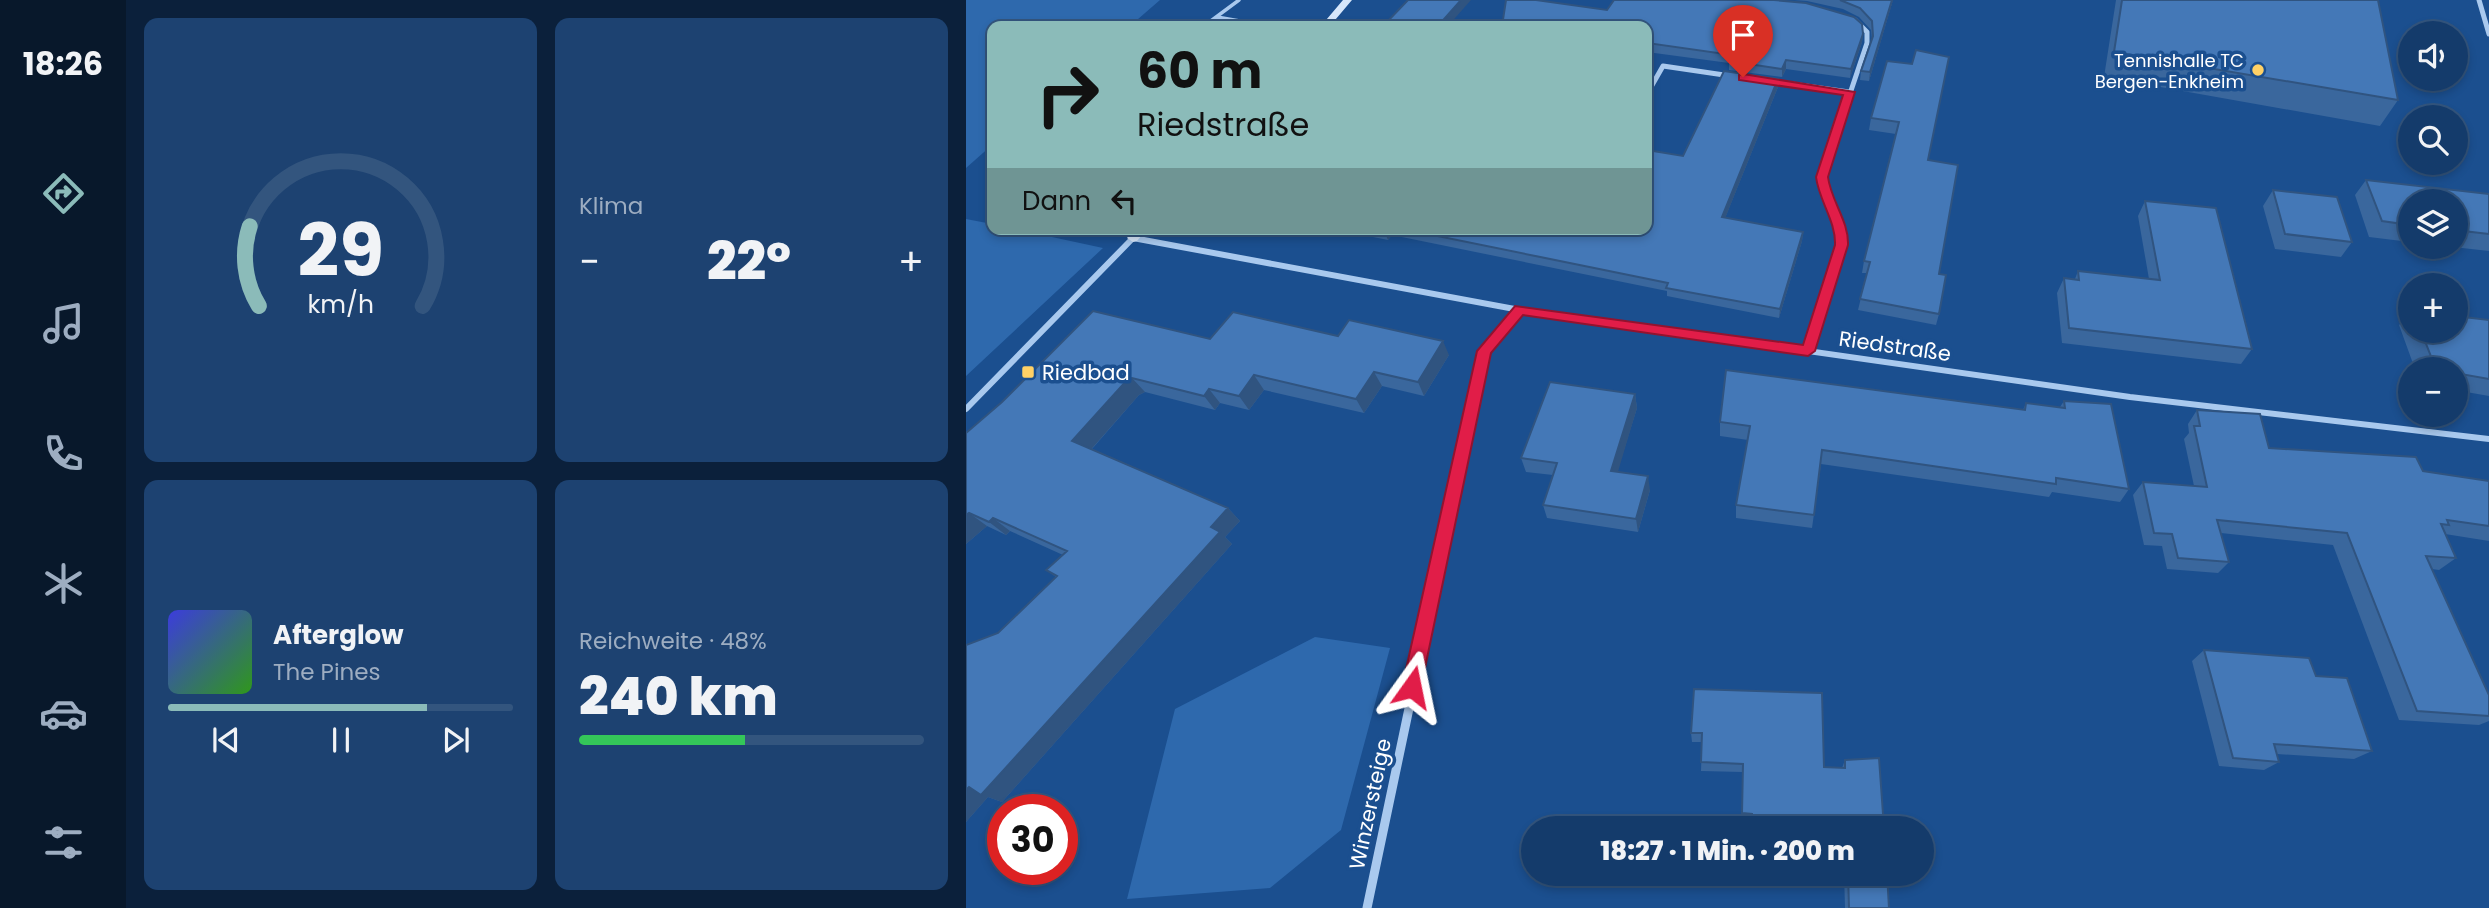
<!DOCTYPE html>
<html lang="de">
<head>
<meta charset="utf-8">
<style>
  :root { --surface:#143b6b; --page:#1d4271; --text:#f1f3f6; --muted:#9dadc1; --line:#33557e; --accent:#8bbbb9 }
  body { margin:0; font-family:Poppins,sans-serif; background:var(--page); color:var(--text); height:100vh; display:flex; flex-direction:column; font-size:26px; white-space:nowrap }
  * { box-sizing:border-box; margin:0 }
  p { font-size:23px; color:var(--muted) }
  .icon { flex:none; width:38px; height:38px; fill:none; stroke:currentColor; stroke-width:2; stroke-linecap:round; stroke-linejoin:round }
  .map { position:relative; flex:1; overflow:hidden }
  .side { display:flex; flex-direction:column; gap:18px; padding:18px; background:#0b203b; width:840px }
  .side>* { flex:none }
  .banner { position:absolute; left:21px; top:21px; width:665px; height:214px; border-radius:14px; box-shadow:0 4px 10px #0003,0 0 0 2px var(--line); background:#8bbbb9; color:#111; overflow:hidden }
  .buttons { position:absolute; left:1432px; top:21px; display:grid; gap:14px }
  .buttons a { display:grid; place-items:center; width:70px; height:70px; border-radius:50%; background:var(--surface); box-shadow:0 4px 10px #0003,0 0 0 2px var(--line); font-size:35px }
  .speed { position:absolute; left:21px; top:794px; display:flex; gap:14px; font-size:35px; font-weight:700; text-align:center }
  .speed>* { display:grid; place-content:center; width:91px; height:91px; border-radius:50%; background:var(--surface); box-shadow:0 4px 10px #0003,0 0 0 2px var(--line); line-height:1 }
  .speed .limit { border:10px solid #d22; background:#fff; color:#111 }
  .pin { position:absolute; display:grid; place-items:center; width:60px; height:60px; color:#fff; margin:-72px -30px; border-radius:50% 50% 50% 0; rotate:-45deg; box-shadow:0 0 7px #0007 }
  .pin .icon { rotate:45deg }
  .me { position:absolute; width:77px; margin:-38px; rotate:12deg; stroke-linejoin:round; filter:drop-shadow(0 0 5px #0008) }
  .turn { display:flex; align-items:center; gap:24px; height:147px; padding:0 35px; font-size:32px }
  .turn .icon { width:91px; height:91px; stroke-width:2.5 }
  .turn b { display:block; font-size:49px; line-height:60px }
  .then { display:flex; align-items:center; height:66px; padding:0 35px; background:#0003; gap:14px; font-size:26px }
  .big { font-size:52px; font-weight:800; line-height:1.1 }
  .side .card { flex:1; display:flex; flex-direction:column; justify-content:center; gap:10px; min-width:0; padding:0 24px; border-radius:14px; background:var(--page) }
  .side .dial { align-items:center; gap:0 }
  .dial svg { height:182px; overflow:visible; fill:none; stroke:var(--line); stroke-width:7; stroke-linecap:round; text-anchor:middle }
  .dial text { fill:var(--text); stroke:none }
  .song { display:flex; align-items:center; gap:21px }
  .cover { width:84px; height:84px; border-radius:10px; background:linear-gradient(135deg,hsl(240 70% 55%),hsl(110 70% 35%)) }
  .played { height:7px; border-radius:4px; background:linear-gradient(90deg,var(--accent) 75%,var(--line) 75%) }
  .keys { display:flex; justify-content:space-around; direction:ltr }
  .heat { display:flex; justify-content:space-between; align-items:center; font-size:38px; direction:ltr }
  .charge { height:10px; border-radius:5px; background:linear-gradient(90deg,#34c759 48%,var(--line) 0) }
  .side .tiles { flex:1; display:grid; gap:18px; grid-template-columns:repeat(2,1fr) }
  .trip { position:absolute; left:555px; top:816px; width:413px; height:70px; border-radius:35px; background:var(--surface); box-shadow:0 4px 10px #0003,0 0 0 2px var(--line); font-weight:800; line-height:70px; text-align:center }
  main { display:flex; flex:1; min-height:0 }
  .tab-bar { display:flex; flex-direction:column; width:126px; justify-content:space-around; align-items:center; background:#08182b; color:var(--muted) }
  .tab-bar .icon { width:49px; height:49px }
  .tab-bar .on { color:var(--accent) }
  .tab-bar b { font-size:32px; color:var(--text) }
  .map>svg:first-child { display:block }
  .green { fill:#2e69ad }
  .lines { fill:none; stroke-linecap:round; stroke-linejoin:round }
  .lane { stroke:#a9c9ee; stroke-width:3.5 }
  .street-far2 { stroke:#a9c9ee; stroke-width:5 }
  .street-far1 { stroke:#a9c9ee; stroke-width:6 }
  .street { stroke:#a9c9ee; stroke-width:9 }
  .secondary { fill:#d6e6fa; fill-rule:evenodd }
  .wall { fill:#3a679d }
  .shaded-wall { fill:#305480 }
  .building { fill:#4478b7; stroke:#305480; stroke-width:2 }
  .route { fill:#e11d48; stroke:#92132f; stroke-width:2 }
  .poi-dot { fill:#ffd166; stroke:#1b4f8f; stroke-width:2.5 }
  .labels { text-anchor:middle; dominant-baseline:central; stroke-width:7; stroke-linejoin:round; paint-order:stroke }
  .far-poi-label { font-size:18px; fill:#fff; stroke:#1b4f8f; text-anchor:end }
  .street-label { font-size:21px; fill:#fff; stroke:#1b4f8f }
  .poi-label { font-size:21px; fill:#fff; stroke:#1b4f8f; text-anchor:start }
</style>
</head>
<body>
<main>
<nav class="tab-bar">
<b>18:26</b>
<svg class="icon on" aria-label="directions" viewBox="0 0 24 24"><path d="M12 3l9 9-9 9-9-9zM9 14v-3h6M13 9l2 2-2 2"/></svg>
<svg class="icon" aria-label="music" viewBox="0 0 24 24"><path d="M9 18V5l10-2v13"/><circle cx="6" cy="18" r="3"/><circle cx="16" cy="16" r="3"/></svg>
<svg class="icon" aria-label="phone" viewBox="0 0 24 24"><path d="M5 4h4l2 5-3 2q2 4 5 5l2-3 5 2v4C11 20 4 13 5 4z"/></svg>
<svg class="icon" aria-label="climate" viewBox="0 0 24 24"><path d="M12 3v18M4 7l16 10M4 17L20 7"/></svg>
<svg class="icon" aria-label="car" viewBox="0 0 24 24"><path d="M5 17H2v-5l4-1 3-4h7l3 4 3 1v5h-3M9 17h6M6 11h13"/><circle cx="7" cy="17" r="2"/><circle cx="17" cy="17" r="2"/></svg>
<svg class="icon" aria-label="filters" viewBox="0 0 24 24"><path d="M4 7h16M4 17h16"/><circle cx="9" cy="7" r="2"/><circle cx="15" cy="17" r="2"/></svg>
</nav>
<section class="side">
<div class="tiles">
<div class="card dial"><svg viewBox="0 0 100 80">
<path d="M14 69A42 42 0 1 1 86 69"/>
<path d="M14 69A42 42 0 0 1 10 34" stroke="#8bbbb9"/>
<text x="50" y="56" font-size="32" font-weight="700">29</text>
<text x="50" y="72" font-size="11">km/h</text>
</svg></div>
<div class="card"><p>Klima</p>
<div class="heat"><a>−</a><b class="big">22°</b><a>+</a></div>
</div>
<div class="card">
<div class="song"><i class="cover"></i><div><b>Afterglow</b><p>The Pines</p></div></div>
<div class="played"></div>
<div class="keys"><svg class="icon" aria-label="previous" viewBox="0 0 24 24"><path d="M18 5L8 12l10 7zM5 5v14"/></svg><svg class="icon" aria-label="pause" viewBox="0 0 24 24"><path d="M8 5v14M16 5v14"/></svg><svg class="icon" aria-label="next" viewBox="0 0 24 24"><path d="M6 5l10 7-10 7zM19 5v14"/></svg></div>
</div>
<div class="card"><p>Reichweite · 48%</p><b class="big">240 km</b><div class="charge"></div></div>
</div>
</section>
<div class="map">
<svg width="1523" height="908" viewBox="0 0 1523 908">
  <rect width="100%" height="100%" fill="#1b4f8f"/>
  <path class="green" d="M 0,0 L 194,0 L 164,26 L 26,26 L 26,145 L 0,168 Z
    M 0,219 L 26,224 L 26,229 L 49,229 L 137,248 L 0,376 Z
    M 349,637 L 424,648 L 375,830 L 304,888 L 161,899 L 209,709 Z"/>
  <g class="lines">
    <path class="lane" d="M 251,17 L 302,26
      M 238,26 L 273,0"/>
    <path class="street-far2" d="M 1513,0 L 1523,34
      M 804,81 L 883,92
      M 681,94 L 697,66 L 765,76
      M 874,229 L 856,177 L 901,43 L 901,32 L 889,20"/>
    <path class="street-far1" d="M 842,351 L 876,245 L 873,227
      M 0,409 L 167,238 L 554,310 L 1164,397 L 1523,439
      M 481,525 L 518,351 L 554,310"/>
    <path class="street" d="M 401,908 L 482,523"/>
    <path class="secondary" d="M 377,0 L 386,0 L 364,26 L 355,26 Z
      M 168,229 L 181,229 L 171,241 L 167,242 L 161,238 Z"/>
  </g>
  <path class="wall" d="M 828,0 L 927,0 L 903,81 L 894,80 L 895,71 L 906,40 L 905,30 L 893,17 L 877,9 L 841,1 Z
    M 1150,0 L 1412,0 L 1432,100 L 1414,126 L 1138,77 Z
    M 641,10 L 897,34 L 896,42 L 884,78 L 820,69 L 816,77 L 763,70 L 763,63 L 681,52 L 681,26 Z
    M 921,61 L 962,160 L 973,274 L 973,314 L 970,325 L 892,310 L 901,273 L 896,273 L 898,261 L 930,134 L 903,130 L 905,118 Z
    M 812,87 L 759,218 L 837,232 L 836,241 L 813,318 L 701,296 L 701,291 L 426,235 L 422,240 L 367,229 L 681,229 L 717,156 Z
    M 1400,180 L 1523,194 L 1523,251 L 1487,247 L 1489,247 L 1489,201 L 1444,201 L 1444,242 L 1403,237 L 1389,195 Z
    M 1307,190 L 1386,242 L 1375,257 L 1309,249 L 1297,206 Z
    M 1179,201 L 1286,349 L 1275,364 L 1096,343 L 1091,293 L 1098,278 L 1109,279 L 1112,271 L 1183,279 L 1172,216 Z
    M 1444,314 L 1444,331 L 1489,331 L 1523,320 L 1523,396 L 1489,390 L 1489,369 L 1449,369 L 1433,325 Z
    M 244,339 L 483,355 L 458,396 L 416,386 L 398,413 L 298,390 L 283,410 L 254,403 L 249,410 L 179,392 L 173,395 L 126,449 L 262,508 L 274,521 L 259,537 L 266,544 L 36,802 L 22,797 L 0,822 L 0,645 L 32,633 L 90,577 L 80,570 L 97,555 L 44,531 L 40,535 L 21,526 L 0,544 L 0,433 Z
    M 669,394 L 671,408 L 651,472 L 684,490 L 672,532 L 581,518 L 577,505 L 587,475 L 560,472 L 555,458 Z
    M 1098,401 L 1163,489 L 1154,502 L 1086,492 L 1083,497 L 855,464 L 846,528 L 770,518 L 770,505 L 782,440 L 754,436 L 754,422 L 1057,410 L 1060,403 L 1094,407 Z
    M 1231,410 L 1303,448 L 1523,481 L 1523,541 L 1479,534 L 1490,558 L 1473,570 L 1466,569 L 1523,695 L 1523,721 L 1513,725 L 1433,720 L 1367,545 L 1255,533 L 1263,562 L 1252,573 L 1201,569 L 1196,546 L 1178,545 L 1167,495 L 1177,482 L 1228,486 L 1218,439 L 1223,433 L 1222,424 Z
    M 1238,650 L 1406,751 L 1388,759 L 1311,754 L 1313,762 L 1298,770 L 1253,766 L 1226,661 Z
    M 728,689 L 858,767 L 876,768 L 879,760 L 918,828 L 786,828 L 786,821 L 776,820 L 776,772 L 735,771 L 736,742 L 726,742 L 725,733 Z
    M 878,873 L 921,873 L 923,908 L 879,908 Z"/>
  <path class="shaded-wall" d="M 495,0 L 505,0 L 482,26 L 472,26 Z
    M 926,0 L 927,0 L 903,81 L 904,72 Z
    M 897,34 L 896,42 L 884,78 L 885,69 Z
    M 820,60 L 820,69 L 816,77 L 816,69 Z
    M 812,79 L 812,87 L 756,226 L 756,217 Z
    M 420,229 L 423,229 L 426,235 L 422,240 L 418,231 Z
    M 837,232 L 836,241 L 813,318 L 814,309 Z
    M 477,341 L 483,355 L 458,396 L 452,382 Z
    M 408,372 L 416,386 L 398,413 L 390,399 Z
    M 288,375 L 298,390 L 283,410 L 273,396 Z
    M 166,378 L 179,392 L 173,395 L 121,454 L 106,441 L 161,380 Z
    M 243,389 L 254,403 L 249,410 L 238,396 Z
    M 669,394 L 671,408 L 648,485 L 645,471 Z
    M 682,476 L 684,490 L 672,532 L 670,519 Z
    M 262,508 L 274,521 L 259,537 L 266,544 L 36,802 L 22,797 L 0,822 L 0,790 Z
    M 3,513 L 21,526 L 0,544 L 0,515 Z
    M 27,518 L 44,531 L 40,535 L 23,522 Z"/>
  <path class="building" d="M 442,0 L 495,0 L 472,26 L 417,26 Z
    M 540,0 L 570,0 L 641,10 L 648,0 L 808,0 L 840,3 L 888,17 L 896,24 L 897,34 L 885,69 L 820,60 L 816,69 L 763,61 L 766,55 L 681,43 L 681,26 L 536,26 Z
    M 874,0 L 926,0 L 904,72 L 895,71 L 907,36 L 906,21 L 894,8 Z
    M 1156,0 L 1412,0 L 1432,100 L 1148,52 Z
    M 950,50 L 983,57 L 962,160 L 992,165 L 973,274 L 980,275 L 973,314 L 894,299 L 904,262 L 898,261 L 933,122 L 905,118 L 921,61 L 946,64 Z
    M 758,71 L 812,79 L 756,217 L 837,232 L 814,309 L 700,288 L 702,283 L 437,229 L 681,229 L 681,150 L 717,156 Z
    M 1400,180 L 1523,194 L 1523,234 L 1489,230 L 1489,201 L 1444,201 L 1444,225 L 1416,221 Z
    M 1307,190 L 1371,197 L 1386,242 L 1319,234 Z
    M 1179,201 L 1250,208 L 1286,349 L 1103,328 L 1098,278 L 1113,280 L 1112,271 L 1194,280 Z
    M 127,311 L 244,339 L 267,312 L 372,336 L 383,320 L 477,341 L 452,382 L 408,372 L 390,399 L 288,375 L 273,396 L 243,389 L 238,396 L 166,378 L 161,380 L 106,441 L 262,508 L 245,527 L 254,532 L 15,795 L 3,787 L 0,790 L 0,645 L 32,633 L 91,576 L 80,570 L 101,551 L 27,518 L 23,522 L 3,513 L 0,515 L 0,433 L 36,402 Z
    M 1489,316 L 1523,320 L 1523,379 L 1489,373 L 1489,369 L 1470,369 L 1455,331 L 1489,331 Z
    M 760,370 L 1059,410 L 1060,403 L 1099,408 L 1098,401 L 1145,404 L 1163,489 L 1090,478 L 1090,484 L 856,450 L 848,515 L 770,505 L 784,426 L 754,422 Z
    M 584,382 L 669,394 L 645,471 L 682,476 L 670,519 L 577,505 L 591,463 L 555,458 Z
    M 1231,410 L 1294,414 L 1303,448 L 1450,457 L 1457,471 L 1523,481 L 1523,526 L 1481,520 L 1483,525 L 1475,524 L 1490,558 L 1460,556 L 1523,695 L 1523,716 L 1451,711 L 1381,533 L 1251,520 L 1263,562 L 1212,558 L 1206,534 L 1188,533 L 1177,482 L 1241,487 L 1228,426 L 1234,426 Z
    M 1238,650 L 1343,658 L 1350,676 L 1381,678 L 1406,751 L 1308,744 L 1313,762 L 1267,758 Z
    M 728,689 L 856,693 L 858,767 L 879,768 L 879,760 L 913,758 L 918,828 L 786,828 L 786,814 L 776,813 L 777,764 L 735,762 L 736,733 L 725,733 Z
    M 882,873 L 921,873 L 923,908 L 883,908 Z"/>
  <path class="route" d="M 777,74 L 889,92 L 862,177 C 865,201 883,221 882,245 L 849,351 L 842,356 L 557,315 L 525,353 L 455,687 L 453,693 L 446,696 L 439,693 L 436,687 L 511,351 L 549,306 L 837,345 L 869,245 C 870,221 853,201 850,177 L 877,95 L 773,80 L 773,75 Z"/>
  <g class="poi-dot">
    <circle cx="1292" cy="70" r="7"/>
    <rect x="55" y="365" width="14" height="14" rx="3.5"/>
  </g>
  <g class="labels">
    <g class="far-poi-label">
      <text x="1278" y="60">Tennishalle TC<tspan x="1278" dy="21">Bergen-Enkheim</tspan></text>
    </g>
    <g class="street-label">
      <text transform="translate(929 346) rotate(8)">Riedstraße</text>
      <text transform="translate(404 804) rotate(-78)">Winzersteige</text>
    </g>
    <g class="poi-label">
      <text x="76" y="372">Riedbad</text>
    </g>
  </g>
</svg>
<div class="buttons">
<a><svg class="icon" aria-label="sound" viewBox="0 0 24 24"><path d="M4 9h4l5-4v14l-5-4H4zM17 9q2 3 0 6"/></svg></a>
<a><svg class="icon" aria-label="search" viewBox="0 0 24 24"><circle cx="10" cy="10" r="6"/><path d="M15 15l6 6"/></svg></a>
<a><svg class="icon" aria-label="layers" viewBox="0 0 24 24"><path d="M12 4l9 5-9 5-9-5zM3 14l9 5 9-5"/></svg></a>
<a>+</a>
<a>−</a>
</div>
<div class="speed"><div class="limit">30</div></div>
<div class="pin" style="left:777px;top:77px;background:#d93025"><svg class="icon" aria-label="arrive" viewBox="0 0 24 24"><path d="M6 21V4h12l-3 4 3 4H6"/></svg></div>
<svg class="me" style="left:446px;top:687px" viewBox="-20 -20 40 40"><path d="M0-17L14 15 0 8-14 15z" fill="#e11d48" stroke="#fff" stroke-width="4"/></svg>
<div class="trip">18:27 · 1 Min. · 200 m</div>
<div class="banner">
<div class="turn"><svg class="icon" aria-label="right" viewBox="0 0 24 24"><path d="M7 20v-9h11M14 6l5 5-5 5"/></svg><div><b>60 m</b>Riedstraße</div></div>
<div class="then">Dann<svg class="icon" aria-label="left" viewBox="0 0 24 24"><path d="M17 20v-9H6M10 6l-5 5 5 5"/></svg></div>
</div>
</div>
</main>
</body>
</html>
